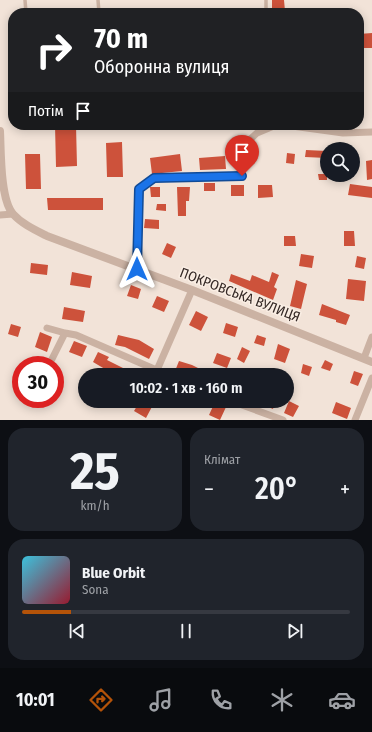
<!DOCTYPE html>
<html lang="uk">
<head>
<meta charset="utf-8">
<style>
  :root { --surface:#171b24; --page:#20242c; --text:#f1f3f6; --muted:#9ea1a6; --line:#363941; --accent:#b45309 }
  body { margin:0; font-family:"Fira Sans Condensed",sans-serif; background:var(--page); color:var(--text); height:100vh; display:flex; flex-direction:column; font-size:15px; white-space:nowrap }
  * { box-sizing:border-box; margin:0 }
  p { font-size:13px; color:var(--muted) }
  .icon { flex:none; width:22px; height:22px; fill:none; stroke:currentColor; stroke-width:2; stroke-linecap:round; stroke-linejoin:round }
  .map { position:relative; height:420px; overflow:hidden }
  .side { display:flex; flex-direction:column; gap:8px; padding:8px; background:#0d0f14; flex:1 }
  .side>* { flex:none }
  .hud { position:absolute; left:8px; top:8px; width:356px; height:122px; border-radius:16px; box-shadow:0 2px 10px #0003; background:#202124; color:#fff; overflow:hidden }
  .controls { position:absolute; left:320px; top:142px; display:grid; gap:8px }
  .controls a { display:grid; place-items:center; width:40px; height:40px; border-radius:50%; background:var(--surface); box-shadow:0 2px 10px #0003; font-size:20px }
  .speed { position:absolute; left:12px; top:356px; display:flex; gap:8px; font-size:20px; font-weight:700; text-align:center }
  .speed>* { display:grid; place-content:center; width:52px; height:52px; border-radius:50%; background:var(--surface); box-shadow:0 2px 10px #0003; line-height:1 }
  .speed .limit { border:6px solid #d22; background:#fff; color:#111 }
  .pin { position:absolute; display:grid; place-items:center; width:34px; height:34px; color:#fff; margin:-41px -17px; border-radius:50% 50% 50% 0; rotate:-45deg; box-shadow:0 0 4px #0007 }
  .pin .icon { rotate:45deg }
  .me { position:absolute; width:44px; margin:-22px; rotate:0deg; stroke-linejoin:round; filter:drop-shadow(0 0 3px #0008) }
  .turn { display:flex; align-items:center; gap:14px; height:84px; padding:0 20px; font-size:18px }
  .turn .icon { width:52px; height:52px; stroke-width:2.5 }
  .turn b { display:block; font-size:28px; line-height:34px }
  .then { display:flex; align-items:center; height:38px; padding:0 20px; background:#0003; gap:8px; font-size:15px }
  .big { font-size:30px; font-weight:600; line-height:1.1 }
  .side .widget { flex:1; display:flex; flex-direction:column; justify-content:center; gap:6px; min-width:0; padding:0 14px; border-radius:16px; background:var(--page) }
  .side .dial { align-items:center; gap:0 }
  .dial b { font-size:52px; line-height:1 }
  .song { display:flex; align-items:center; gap:12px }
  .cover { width:48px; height:48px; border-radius:6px; background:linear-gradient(135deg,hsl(190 70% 55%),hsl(350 70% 35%)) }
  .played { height:4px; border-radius:2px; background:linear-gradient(90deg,var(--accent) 15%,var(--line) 15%) }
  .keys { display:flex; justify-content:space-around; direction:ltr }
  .heat { display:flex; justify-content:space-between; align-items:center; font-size:22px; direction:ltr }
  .side .tiles { flex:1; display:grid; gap:8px; grid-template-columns:1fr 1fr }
  .widget:last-child { grid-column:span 2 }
  .trip { position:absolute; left:78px; top:368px; width:216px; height:40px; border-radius:20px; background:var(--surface); box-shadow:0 2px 10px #0003; font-weight:600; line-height:40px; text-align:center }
  .menu { display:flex; height:64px; justify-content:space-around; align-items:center; background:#090b0e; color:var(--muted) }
  .menu .icon { width:28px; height:28px }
  .menu .selected { color:var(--accent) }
  .menu b { font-size:18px; color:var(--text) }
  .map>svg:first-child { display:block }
  .building { fill:#cd523b }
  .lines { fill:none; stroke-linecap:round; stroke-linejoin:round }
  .service { stroke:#cbb2a3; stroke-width:3.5 }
  .minor { stroke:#cbb2a3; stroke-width:7 }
  .tertiary { stroke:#cbb2a3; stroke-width:8 }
  .route-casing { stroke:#114b97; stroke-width:10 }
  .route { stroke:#1a73e8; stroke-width:7 }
  .labels { text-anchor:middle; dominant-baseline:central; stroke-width:3; stroke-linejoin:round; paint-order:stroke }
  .street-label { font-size:14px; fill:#352926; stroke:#faeee4 }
</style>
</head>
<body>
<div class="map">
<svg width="372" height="420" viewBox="0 0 372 420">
  <rect width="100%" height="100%" fill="#f2e3d8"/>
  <path class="building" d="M 272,0 L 284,0 L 285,11 L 272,12 Z
    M 372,33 L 372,48 L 359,48 L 359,34 Z
    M 55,125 L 76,125 L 77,166 L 56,167 Z
    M 122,142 L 123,177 L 107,177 L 106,143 Z
    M 250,148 L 256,148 L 257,160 L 250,161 Z
    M 306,150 L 327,151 L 327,158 L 305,157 Z
    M 287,153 L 295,154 L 294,164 L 286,163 Z
    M 25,154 L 40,154 L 41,189 L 26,189 Z
    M 180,154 L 182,171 L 152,174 L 150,158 Z
    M 225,156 L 226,169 L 200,170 L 199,158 Z
    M 372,160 L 372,179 L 367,180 L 366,161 Z
    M 318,174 L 327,174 L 327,180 L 319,180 Z
    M 204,183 L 215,183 L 215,191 L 204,191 Z
    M 350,184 L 372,187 L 372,198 L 348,195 Z
    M 231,185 L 244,185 L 244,196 L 231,196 Z
    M 258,185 L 272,185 L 273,197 L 258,198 Z
    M 150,187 L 160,187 L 160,197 L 151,197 Z
    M 177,187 L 190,187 L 189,201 L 186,201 L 186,216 L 178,216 Z
    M 47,198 L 103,198 L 103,210 L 48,210 Z
    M 157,204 L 166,204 L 166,211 L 156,210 Z
    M 145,219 L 159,220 L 159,229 L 144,228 Z
    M 344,231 L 354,231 L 355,246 L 344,246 Z
    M 284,236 L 295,236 L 296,246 L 284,246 Z
    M 167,243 L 176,247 L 171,258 L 162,254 Z
    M 301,254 L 314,256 L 312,268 L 299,266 Z
    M 357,256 L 366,258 L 364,269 L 355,267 Z
    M 31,263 L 48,265 L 47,275 L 30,273 Z
    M 72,272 L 92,276 L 90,288 L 70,285 Z
    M 272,272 L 279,275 L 274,287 L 277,289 L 273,300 L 229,281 L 231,274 L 250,281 L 252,275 L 269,282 Z
    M 348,279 L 366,281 L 364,301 L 346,299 Z
    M 296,280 L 307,284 L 301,309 L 290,306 Z
    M 131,285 L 141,289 L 138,299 L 127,296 Z
    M 157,296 L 169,301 L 164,312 L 152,307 Z
    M 322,304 L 350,315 L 346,325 L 336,322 L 336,320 L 319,315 Z
    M 64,307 L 85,311 L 83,322 L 62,319 Z
    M 196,311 L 208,317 L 201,331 L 189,325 Z
    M 226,323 L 238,327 L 235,337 L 223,333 Z
    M 11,324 L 21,327 L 18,337 L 8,334 Z
    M 40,332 L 52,337 L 47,352 L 35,347 Z
    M 118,335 L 139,340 L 154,349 L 149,359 L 125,347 L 115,345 Z
    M 257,335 L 266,338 L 264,346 L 254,343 Z
    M 74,341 L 87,346 L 82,357 L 69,352 Z
    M 278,344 L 290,349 L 285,363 L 274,359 Z
    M 242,347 L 250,351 L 244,363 L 237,359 Z
    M 98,352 L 109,357 L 107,360 L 127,370 L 124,375 L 115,375 L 93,362 Z
    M 217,353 L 231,358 L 227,368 L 213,363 Z
    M 325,360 L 333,364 L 330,371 L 321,368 Z
    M 179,361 L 192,365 L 212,375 L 188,375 L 175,371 Z
    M 303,364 L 312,367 L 309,376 L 301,373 Z
    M 354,371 L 363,374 L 358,386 L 350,383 Z
    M 140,401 L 155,401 L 146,418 L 134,411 Z
    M 254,401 L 275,401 L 273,409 Z
    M 289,401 L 299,406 L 293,417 L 284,413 Z
    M 215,402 L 226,407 L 220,420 L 209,415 Z
    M 336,402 L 351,408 L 347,419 L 332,413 Z"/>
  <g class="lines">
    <path class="service" d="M 25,0 L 26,13
      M 98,0 L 99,13
      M 266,0 L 266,13"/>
    <path class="minor" d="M 285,125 L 343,133 L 372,132
      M 0,215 L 13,214
      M 137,269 L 139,189 L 154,178 L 242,176 L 246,143 L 257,133 L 276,125
      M 47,328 L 65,333
      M 364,358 L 372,337
      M 49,365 L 65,333 L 76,335 L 168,375
      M 157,370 L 192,290
      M 231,401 L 283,420
      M 355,420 L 372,378"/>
    <path class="tertiary" d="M 0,131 C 1,151 0,199 13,214 C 22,224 35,230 47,236 L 192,290 L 372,362"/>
  </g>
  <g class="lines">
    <defs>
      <path id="route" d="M 137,269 L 139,189 L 154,178 L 242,176"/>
    </defs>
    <use href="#route" class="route-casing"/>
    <use href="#route" class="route"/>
  </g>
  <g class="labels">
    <g class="street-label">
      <text transform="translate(240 295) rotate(21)">ПОКРОВСЬКА ВУЛИЦЯ</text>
    </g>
  </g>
</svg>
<div class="controls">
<a><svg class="icon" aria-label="search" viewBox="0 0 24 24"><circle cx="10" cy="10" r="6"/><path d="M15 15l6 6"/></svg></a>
</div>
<div class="speed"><div class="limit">30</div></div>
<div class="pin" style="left:242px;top:176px;background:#d93025"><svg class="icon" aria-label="arrive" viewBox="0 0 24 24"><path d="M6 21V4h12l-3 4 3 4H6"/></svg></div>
<svg class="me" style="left:137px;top:269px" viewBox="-20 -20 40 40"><path d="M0-17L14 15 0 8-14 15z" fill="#1a73e8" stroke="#fff" stroke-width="4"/></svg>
<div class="trip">10:02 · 1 хв · 160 m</div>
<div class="hud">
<div class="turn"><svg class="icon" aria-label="right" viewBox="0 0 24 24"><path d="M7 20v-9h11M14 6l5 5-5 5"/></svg><div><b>70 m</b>Оборонна вулиця</div></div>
<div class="then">Потім<svg class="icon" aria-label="arrive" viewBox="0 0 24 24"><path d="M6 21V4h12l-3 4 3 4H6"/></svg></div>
</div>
</div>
<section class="side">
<div class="tiles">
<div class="widget dial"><b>25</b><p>km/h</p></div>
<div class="widget"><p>Клімат</p>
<div class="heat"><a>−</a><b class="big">20°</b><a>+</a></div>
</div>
<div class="widget">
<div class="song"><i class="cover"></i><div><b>Blue Orbit</b><p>Sona</p></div></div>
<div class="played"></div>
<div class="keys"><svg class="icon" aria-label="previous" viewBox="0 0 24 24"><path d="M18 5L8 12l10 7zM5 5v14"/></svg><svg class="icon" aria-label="pause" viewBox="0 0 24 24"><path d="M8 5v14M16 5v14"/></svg><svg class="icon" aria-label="next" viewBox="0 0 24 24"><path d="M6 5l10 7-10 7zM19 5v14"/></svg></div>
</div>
</div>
</section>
<nav class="menu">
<b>10:01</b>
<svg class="icon selected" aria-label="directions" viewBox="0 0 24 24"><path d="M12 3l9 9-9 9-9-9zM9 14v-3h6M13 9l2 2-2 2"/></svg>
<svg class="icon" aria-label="music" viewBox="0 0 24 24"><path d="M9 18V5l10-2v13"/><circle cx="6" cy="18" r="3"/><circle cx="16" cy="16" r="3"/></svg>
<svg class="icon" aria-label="phone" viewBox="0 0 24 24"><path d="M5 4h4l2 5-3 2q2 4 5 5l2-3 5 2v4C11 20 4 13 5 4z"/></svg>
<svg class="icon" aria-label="climate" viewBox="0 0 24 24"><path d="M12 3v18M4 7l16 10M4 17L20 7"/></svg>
<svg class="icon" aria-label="car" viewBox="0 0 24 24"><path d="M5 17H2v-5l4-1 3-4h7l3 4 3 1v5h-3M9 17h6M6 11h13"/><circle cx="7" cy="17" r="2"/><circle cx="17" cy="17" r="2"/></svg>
</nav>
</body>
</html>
